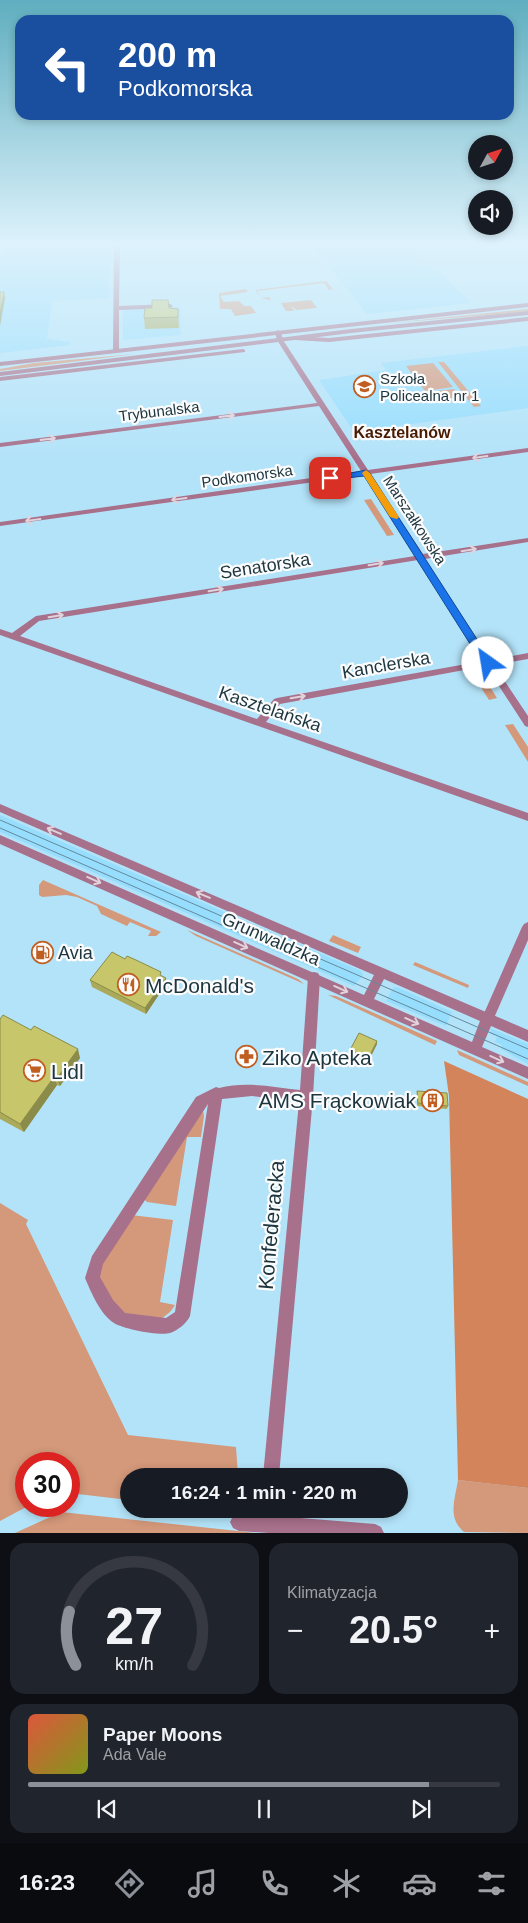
<!DOCTYPE html>
<html lang="pl">
<head>
<meta charset="utf-8">
<style>
  :root { --surface:#171b24; --page:#20242c; --text:#f1f3f6; --muted:#9ea1a6; --line:#363941; --accent:#8c9099 }
  body { margin:0; font-family:Helvetica,sans-serif; background:var(--page); color:var(--text); height:100vh; display:flex; flex-direction:column; font-size:19px; white-space:nowrap }
  * { box-sizing:border-box; margin:0 }
  p { font-size:16px; color:var(--muted) }
  .icon { flex:none; width:28px; height:28px; fill:none; stroke:currentColor; stroke-width:2; stroke-linecap:round; stroke-linejoin:round }
  .map { position:relative; height:1533px; overflow:hidden }
  .details { display:flex; flex-direction:column; gap:10px; padding:10px; background:#0d0f14; flex:1 }
  .details>* { flex:none }
  .banner { position:absolute; left:15px; top:15px; width:499px; height:105px; border-radius:15px; box-shadow:0 2px 8px #0003; background:#1a4fa0; color:#fff; overflow:hidden }
  .needle { width:32px; rotate:50deg }
  .buttons { position:absolute; left:468px; top:135px; display:grid; gap:10px }
  .buttons a { display:grid; place-items:center; width:45px; height:45px; border-radius:50%; background:var(--surface); box-shadow:0 2px 8px #0003; font-size:25px }
  .speed { position:absolute; left:15px; top:1452px; display:flex; gap:10px; font-size:25px; font-weight:700; text-align:center }
  .speed>* { display:grid; place-content:center; width:65px; height:65px; border-radius:50%; background:var(--surface); box-shadow:0 2px 8px #0003; line-height:1 }
  .speed .limit { border:8px solid #d22; background:#fff; color:#111 }
  .pin { position:absolute; display:grid; place-items:center; width:42px; height:42px; color:#fff; margin:-21px; border-radius:10px; box-shadow:0 2px 8px #0006 }
  .me { position:absolute; width:55px; margin:-28px; rotate:328deg; stroke-linejoin:round; filter:drop-shadow(0 0 4px #0008) }
  .turn { display:flex; align-items:center; gap:18px; height:105px; padding:0 20px; font-size:22px }
  .turn .icon { width:65px; height:65px; stroke-width:2.5 }
  .turn b { display:block; font-size:35px; line-height:42px }
  .big { font-size:38px; font-weight:700; line-height:1.1 }
  .details .widget { flex:1; display:flex; flex-direction:column; justify-content:center; gap:8px; min-width:0; padding:0 18px; border-radius:15px; background:var(--page) }
  .details .dial { align-items:center; gap:0 }
  .dial svg { height:130px; overflow:visible; fill:none; stroke:var(--line); stroke-width:7; stroke-linecap:round; text-anchor:middle }
  .dial text { fill:var(--text); stroke:none }
  .song { display:flex; align-items:center; gap:15px }
  .cover { width:60px; height:60px; border-radius:8px; background:linear-gradient(135deg,hsl(10 70% 55%),hsl(70 70% 35%)) }
  .played { height:5px; border-radius:2px; background:linear-gradient(90deg,var(--accent) 85%,var(--line) 85%) }
  .keys { display:flex; justify-content:space-around; direction:ltr }
  .heat { display:flex; justify-content:space-between; align-items:center; font-size:28px; direction:ltr }
  .details .tiles { flex:1; display:grid; gap:10px; grid-template-columns:1fr 1fr }
  .widget:last-child { grid-column:span 2 }
  .trip { position:absolute; left:120px; top:1468px; width:288px; height:50px; border-radius:25px; background:var(--surface); box-shadow:0 2px 8px #0003; font-weight:700; line-height:50px; text-align:center }
  .dock { display:flex; height:80px; justify-content:space-around; align-items:center; background:#090b0e; color:var(--muted) }
  .dock .icon { width:35px; height:35px }
  .dock .selected { color:var(--accent) }
  .dock b { font-size:22px; color:var(--text) }
  .map>svg:first-child { display:block }
  .built { fill:#97ddfd }
  .green { fill:#d4987a }
  .forest { fill:#d4845a }
  .lines { fill:none; stroke-linecap:round; stroke-linejoin:round }
  .minor { fill:#a7708b; fill-rule:evenodd }
  .tertiary { fill:#a7708b; fill-rule:evenodd }
  .tram { stroke:#668a9a; stroke-width:1 }
  .wall { fill:#abaa5b }
  .shaded-wall { fill:#8b8b4a }
  .building { fill:#c7c66a; stroke:#8b8b4a }
  .oneway { stroke:#e2d2da }
  .route { fill:#1a73e8; stroke:#114b97 }
  .slow { fill:#f59e0b }
  .labels { text-anchor:middle; dominant-baseline:central; stroke-width:4.5; stroke-linejoin:round; paint-order:stroke }
  .far-poi-label { font-size:15px; fill:#1c353f; stroke:#fcfcfc; text-anchor:start }
  .far-street-label { font-size:15px; fill:#1c353f; stroke:#fcfcfc }
  .far-neighbourhood-label { font-size:16px; font-weight:bold; fill:#481b00; stroke:#fcfcfc }
  .street-label { font-size:18px; fill:#1c353f; stroke:#fcfcfc }
  .poi-label { font-size:18px; fill:#1c353f; stroke:#fcfcfc; text-anchor:start }
  .near-poi-label { font-size:21px; fill:#1c353f; stroke:#fcfcfc; text-anchor:start }
  .near-street-label { font-size:21px; fill:#1c353f; stroke:#fcfcfc }
</style>
</head>
<body>
<div class="map">
<svg width="528" height="1533" viewBox="0 0 528 1533">
  <rect width="100%" height="100%" fill="#b3e3f9"/>
  <path class="built" d="M 6,245 L 48,245 L 48,248 L 112,245 L 109,298 L 52,301 L 47,339 L 70,342 L 70,345 L 0,353 L 0,256 L 5,256 Z
    M 311,245 L 408,245 L 434,270 L 438,270 L 471,303 L 367,314 Z
    M 180,307 L 181,335 L 123,340 L 123,309 Z
    M 528,346 L 528,408 L 354,432 L 319,380 L 386,370 L 381,363 Z
    M 0,815 L 361,971 L 363,975 L 354,986 L 0,832 Z
    M 397,987 L 452,1012 L 446,1026 L 386,1001 L 393,988 Z
    M 490,1028 L 528,1044 L 528,1064 L 501,1049 L 502,1045 L 495,1042 L 497,1037 L 491,1034 Z"/>
  <path class="green" d="M 326,281 L 333,289 L 329,290 L 324,283 L 257,291 L 261,298 L 269,297 L 271,300 L 261,298 L 255,290 Z
    M 246,289 L 248,292 L 220,296 L 224,302 L 239,301 L 244,306 L 251,306 L 256,313 L 235,316 L 231,309 L 220,309 L 219,293 Z
    M 311,300 L 317,308 L 296,310 L 291,306 L 294,311 L 286,311 L 281,303 Z
    M 528,309 L 528,311 L 511,313 L 381,324 Z
    M 135,354 L 0,371 L 0,369 L 34,363 Z
    M 438,362 L 444,362 L 481,406 L 474,407 Z
    M 433,363 L 453,387 L 425,391 L 406,366 Z
    M 454,389 L 461,397 L 432,400 L 426,392 Z
    M 371,499 L 394,535 L 387,536 L 364,500 Z
    M 480,671 L 497,698 L 489,700 L 471,672 Z
    M 513,724 L 528,747 L 528,762 L 505,725 Z
    M 43,880 L 161,932 L 156,936 L 148,936 L 151,931 L 130,922 L 127,926 L 101,914 L 97,906 L 77,897 L 66,895 L 42,897 L 39,895 L 39,885 Z
    M 187,930 L 298,979 L 304,984 L 196,936 Z
    M 333,935 L 361,947 L 358,953 L 329,941 Z
    M 415,962 L 469,985 L 468,988 L 413,965 Z
    M 328,995 L 336,996 L 437,1041 L 435,1045 Z
    M 457,1050 L 528,1082 L 528,1086 L 459,1055 Z
    M 203,1111 L 204,1116 L 201,1137 L 187,1137 L 176,1206 L 147,1202 L 144,1199 Z
    M 0,1203 L 28,1220 L 26,1224 L 128,1435 L 236,1447 L 238,1476 L 129,1476 L 129,1500 L 69,1493 L 69,1464 L 26,1464 L 28,1506 L 0,1521 Z
    M 131,1215 L 173,1220 L 160,1302 L 175,1305 L 170,1312 L 161,1319 L 128,1316 L 114,1308 L 97,1271 Z
    M 458,1480 L 528,1488 L 528,1533 L 464,1532 C 447,1518 455,1499 458,1480 Z
    M 61,1512 L 238,1531 L 255,1533 L 15,1533 Z"/>
  <path class="forest" d="M 444,1061 L 528,1099 L 528,1488 L 458,1480 L 449,1096 Z"/>
  <g class="lines">
    <path class="minor" d="M 114,245 L 120,245 L 119,306 L 170,304 L 173,306 L 170,308 L 119,310 L 119,351 L 116,353 L 113,351 Z
      M 528,317 L 528,321 L 329,342 L 295,340 L 292,338 L 295,336 L 329,338 Z
      M 278,330 L 281,332 L 283,340 L 368,470 L 528,448 L 528,452 L 370,474 L 423,554 L 528,538 L 528,542 L 425,559 L 491,660 L 528,653 L 528,659 L 494,665 L 528,716 L 528,727 L 525,726 L 486,666 L 280,704 L 266,722 L 528,813 L 528,821 L 0,635 L 0,629 L 12,633 L 36,616 L 415,556 L 364,475 L 0,526 L 0,522 L 361,471 L 319,406 L 0,447 L 0,443 L 317,403 L 277,340 L 275,332 ZM 418,560 L 483,661 L 277,698 L 274,699 L 257,719 L 20,636 L 39,621 Z
      M 243,349 L 245,350 L 245,352 L 0,381 L 0,377 Z
      M 528,922 L 528,940 L 494,1018 L 492,1022 L 488,1023 L 484,1022 L 482,1018 L 522,927 L 524,924 Z
      M 314,972 L 318,973 L 320,977 L 313,1097 L 279,1476 L 263,1476 L 299,1102 L 252,1096 L 222,1099 L 190,1316 C 187,1323 177,1331 170,1333 C 159,1336 123,1329 114,1323 C 100,1314 91,1292 85,1278 L 92,1256 L 196,1097 L 216,1087 L 219,1088 C 246,1081 273,1087 300,1090 L 308,977 L 310,973 ZM 208,1104 L 175,1312 L 166,1318 L 125,1313 L 113,1300 L 100,1277 L 103,1264 Z
      M 260,1509 L 276,1509 L 276,1516 L 375,1524 L 381,1527 L 384,1533 L 269,1533 L 239,1531 L 233,1528 L 230,1522 L 233,1516 L 239,1513 L 259,1515 Z"/>
    <path class="tertiary" d="M 528,303 L 528,307 L 0,366 L 0,362 Z
      M 528,311 L 528,315 L 351,333 L 0,376 L 0,372 L 351,329 Z
      M 0,804 L 528,1030 L 528,1042 L 491,1026 L 482,1047 L 528,1067 L 528,1079 L 0,844 L 0,835 L 364,995 L 374,975 L 0,812 ZM 384,979 L 480,1021 L 472,1042 L 374,999 Z"/>
    <path class="tram" d="M 0,820 L 528,1049
      M 0,828 L 528,1059"/>
  </g>
  <path class="wall" d="M 169,308 L 178,309 L 179,328 L 145,329 L 144,318 Z
    M 162,976 L 166,984 L 146,1014 L 92,987 L 90,980 Z
    M 0,1019 L 80,1058 L 60,1086 L 57,1085 L 24,1132 L 0,1119 Z
    M 377,1041 L 377,1044 L 368,1062 L 349,1053 L 350,1050 Z
    M 417,1091 L 448,1106 L 447,1109 L 417,1106 Z"/>
  <path class="shaded-wall" d="M 4,292 L 5,298 L 0,326 L 0,315 Z
    M 166,978 L 166,984 L 146,1014 L 145,1008 Z
    M 377,1041 L 377,1044 L 368,1062 L 368,1059 Z
    M 78,1049 L 80,1058 L 60,1086 L 57,1078 Z
    M 54,1077 L 57,1085 L 24,1132 L 20,1124 Z"/>
  <path class="building" d="M 0,292 L 4,292 L 0,315 Z
    M 152,300 L 168,300 L 169,308 L 178,309 L 178,317 L 144,318 L 145,308 L 152,308 Z
    M 112,952 L 125,959 L 127,956 L 136,960 L 161,972 L 160,975 L 166,978 L 145,1008 L 90,980 Z
    M 3,1015 L 31,1030 L 34,1026 L 78,1049 L 57,1078 L 54,1077 L 20,1124 L 0,1112 L 0,1019 Z
    M 359,1033 L 377,1041 L 368,1059 L 350,1050 Z
    M 417,1091 L 447,1093 L 448,1106 L 418,1103 Z"/>
  <defs><path id="oneway-shaft" d="M-6 0H5M1.5-3L5.5 0L1.5 3" fill="none" stroke-width="1.6" stroke-linecap="round" stroke-linejoin="round" transform="scale(1.25)"/></defs>
  <g class="oneway">
    <use href="#oneway-shaft" transform="translate(227 416) rotate(-7)"/>
    <use href="#oneway-shaft" transform="translate(48 439) rotate(-7)"/>
    <use href="#oneway-shaft" transform="translate(480 457) rotate(172)"/>
    <use href="#oneway-shaft" transform="translate(179 499) rotate(172)"/>
    <use href="#oneway-shaft" transform="translate(33 520) rotate(172)"/>
    <use href="#oneway-shaft" transform="translate(469 550) rotate(-9)"/>
    <use href="#oneway-shaft" transform="translate(376 564) rotate(-9)"/>
    <use href="#oneway-shaft" transform="translate(216 590) rotate(-9)"/>
    <use href="#oneway-shaft" transform="translate(56 616) rotate(-9)"/>
    <use href="#oneway-shaft" transform="translate(298 697) rotate(-10)"/>
    <use href="#oneway-shaft" transform="translate(54 831) rotate(-157)"/>
    <use href="#oneway-shaft" transform="translate(94 880) rotate(24)"/>
    <use href="#oneway-shaft" transform="translate(203 895) rotate(-157)"/>
    <use href="#oneway-shaft" transform="translate(241 945) rotate(24)"/>
    <use href="#oneway-shaft" transform="translate(341 989) rotate(24)"/>
    <use href="#oneway-shaft" transform="translate(412 1021) rotate(24)"/>
    <use href="#oneway-shaft" transform="translate(497 1059) rotate(24)"/>
  </g>
  <linearGradient id="sky" x2="0" y2="1"><stop stop-color="#5faebf"/><stop offset="0.53" stop-color="#ddf2fc"/><stop offset="1" stop-color="#ddf2fc" stop-opacity="0"/></linearGradient>
  <rect width="528" height="460" fill="url(#sky)"/>
  <path class="route" d="M 366,470 L 370,473 L 491,661 L 491,666 L 484,666 L 364,476 L 330,480 L 325,478 Z"/>
  <path class="slow" d="M 366,470 L 370,473 L 399,517 L 397,519 L 390,517 L 362,473 Z"/>
  <defs>
    <symbol id="school-ring" viewBox="-11 -11 22 22"><circle r="9.5" fill="#fcfcfc" stroke="#c05e21" stroke-width="1.5"/><path d="M0-5L7-2L0 1L-7-2ZM-4 1L0 2.5L4 1V4Q0 6-4 4Z" fill="#c05e21"/></symbol>
    <symbol id="fuel-ring" viewBox="-11 -11 22 22"><circle r="9.5" fill="#fcfcfc" stroke="#c05e21" stroke-width="1.5"/><path d="M-5.5-6h7V0h2V4h1.3V-2.5L3-4.5l.8-.8L6-3V5H2.5V1h-1V6h-7ZM-4.2-4.7v3.2H.2V-4.7Z" fill="#c05e21"/></symbol>
    <symbol id="restaurant-ring" viewBox="-11 -11 22 22"><circle r="9.5" fill="#fcfcfc" stroke="#c05e21" stroke-width="1.5"/><path d="M-5-6h1v4h1v-4h1v4h1v-4h1v5L-1.5 .5V6h-2V.5L-5-1ZM5-6V6H3V1.5H1.5Q1.5-4 5-6Z" fill="#c05e21"/></symbol>
    <symbol id="pharmacy-ring" viewBox="-11 -11 22 22"><circle r="9.5" fill="#fcfcfc" stroke="#c05e21" stroke-width="1.5"/><path d="M-2-6h4v4h4v4h-4v4h-4v-4h-4v-4h4Z" fill="#c05e21"/></symbol>
    <symbol id="supermarket-ring" viewBox="-11 -11 22 22"><circle r="9.5" fill="#fcfcfc" stroke="#c05e21" stroke-width="1.5"/><path d="M-6-5.5h2.5l.6 2H6L4.5 2H-2.5L-4.4-4H-6ZM-1.5 3.2a1.3 1.3 0 1 0 .1 0ZM3 3.2a1.3 1.3 0 1 0 .1 0Z" fill="#c05e21"/></symbol>
    <symbol id="building-ring" viewBox="-11 -11 22 22"><circle r="9.5" fill="#fcfcfc" stroke="#c05e21" stroke-width="1.5"/><path d="M-4-6H4V6H1V3H-1V6H-4ZM-2.5-4.3h1.7v1.8h-1.7ZM.8-4.3h1.7v1.8H.8ZM-2.5-1h1.7V.8h-1.7ZM.8-1h1.7V.8H.8Z" fill="#c05e21"/></symbol>
  </defs>
  <g fill-rule="evenodd">
    <use href="#school-ring" x="352" y="374" width="25" height="25"/>
    <use href="#fuel-ring" x="30" y="940" width="25" height="25"/>
    <use href="#restaurant-ring" x="116" y="972" width="25" height="25"/>
    <use href="#pharmacy-ring" x="234" y="1044" width="25" height="25"/>
    <use href="#supermarket-ring" x="22" y="1058" width="25" height="25"/>
    <use href="#building-ring" x="420" y="1088" width="25" height="25"/>
  </g>
  <g class="labels">
    <g class="far-poi-label">
      <text x="380" y="378">Szkoła<tspan x="380" dy="17">Policealna nr 1</tspan></text>
    </g>
    <g class="far-street-label">
      <text transform="translate(159 411) rotate(-7)">Trybunalska</text>
      <text transform="translate(247 476) rotate(-8)">Podkomorska</text>
      <text transform="translate(415 520) rotate(57)">Marszałkowska</text>
    </g>
    <g class="far-neighbourhood-label">
      <text x="402" y="432">Kasztelanów</text>
    </g>
    <g class="street-label">
      <text transform="translate(265 566) rotate(-9)">Senatorska</text>
      <text transform="translate(386 665) rotate(-10)">Kanclerska</text>
      <text transform="translate(270 709) rotate(19)">Kasztelańska</text>
      <text transform="translate(271 939) rotate(24)">Grunwaldzka</text>
    </g>
    <g class="poi-label">
      <text x="58" y="953">Avia</text>
    </g>
    <g class="near-poi-label">
      <text x="145" y="985">McDonald's</text>
      <text x="262" y="1057">Ziko Apteka</text>
      <text x="51" y="1071">Lidl</text>
      <text x="416" y="1100" text-anchor="end">AMS Frąckowiak</text>
    </g>
    <g class="near-street-label">
      <text transform="translate(271 1225) rotate(-85)">Konfederacka</text>
    </g>
  </g>
</svg>
<div class="buttons">
<a><svg class="needle" viewBox="-14 -14 28 28"><path d="M0-13l5 13h-10z" fill="#e53935"/><path d="M0 13l5-13h-10z" fill="#9ea1a6"/></svg></a>
<a><svg class="icon" aria-label="sound" viewBox="0 0 24 24"><path d="M4 9h4l5-4v14l-5-4H4zM17 9q2 3 0 6"/></svg></a>
</div>
<div class="speed"><div class="limit">30</div></div>
<div class="pin" style="left:330px;top:478px;background:#d93025"><svg class="icon" aria-label="arrive" viewBox="0 0 24 24"><path d="M6 21V4h12l-3 4 3 4H6"/></svg></div>
<svg class="me" style="left:488px;top:663px" viewBox="-20 -20 40 40"><circle r="19" fill="#fff"/><path d="M0-13L10 11 0 6-10 11z" fill="#1a73e8"/></svg>
<div class="trip">16:24 · 1 min · 220 m</div>
<div class="banner">
<div class="turn"><svg class="icon" aria-label="left" viewBox="0 0 24 24"><path d="M17 20v-9H6M10 6l-5 5 5 5"/></svg><div><b>200 m</b>Podkomorska</div></div>
</div>
</div>
<section class="details">
<div class="tiles">
<div class="widget dial"><svg viewBox="0 0 100 80">
<path d="M14 69A42 42 0 1 1 86 69"/>
<path d="M14 69A42 42 0 0 1 10 36" stroke="#8c9099"/>
<text x="50" y="56" font-size="32" font-weight="700">27</text>
<text x="50" y="72" font-size="11">km/h</text>
</svg></div>
<div class="widget"><p>Klimatyzacja</p>
<div class="heat"><a>−</a><b class="big">20.5°</b><a>+</a></div>
</div>
<div class="widget">
<div class="song"><i class="cover"></i><div><b>Paper Moons</b><p>Ada Vale</p></div></div>
<div class="played"></div>
<div class="keys"><svg class="icon" aria-label="previous" viewBox="0 0 24 24"><path d="M18 5L8 12l10 7zM5 5v14"/></svg><svg class="icon" aria-label="pause" viewBox="0 0 24 24"><path d="M8 5v14M16 5v14"/></svg><svg class="icon" aria-label="next" viewBox="0 0 24 24"><path d="M6 5l10 7-10 7zM19 5v14"/></svg></div>
</div>
</div>
</section>
<nav class="dock">
<b>16:23</b>
<svg class="icon selected" aria-label="directions" viewBox="0 0 24 24"><path d="M12 3l9 9-9 9-9-9zM9 14v-3h6M13 9l2 2-2 2"/></svg>
<svg class="icon" aria-label="music" viewBox="0 0 24 24"><path d="M9 18V5l10-2v13"/><circle cx="6" cy="18" r="3"/><circle cx="16" cy="16" r="3"/></svg>
<svg class="icon" aria-label="phone" viewBox="0 0 24 24"><path d="M5 4h4l2 5-3 2q2 4 5 5l2-3 5 2v4C11 20 4 13 5 4z"/></svg>
<svg class="icon" aria-label="climate" viewBox="0 0 24 24"><path d="M12 3v18M4 7l16 10M4 17L20 7"/></svg>
<svg class="icon" aria-label="car" viewBox="0 0 24 24"><path d="M5 17H2v-5l4-1 3-4h7l3 4 3 1v5h-3M9 17h6M6 11h13"/><circle cx="7" cy="17" r="2"/><circle cx="17" cy="17" r="2"/></svg>
<svg class="icon" aria-label="filters" viewBox="0 0 24 24"><path d="M4 7h16M4 17h16"/><circle cx="9" cy="7" r="2"/><circle cx="15" cy="17" r="2"/></svg>
</nav>
</body>
</html>
